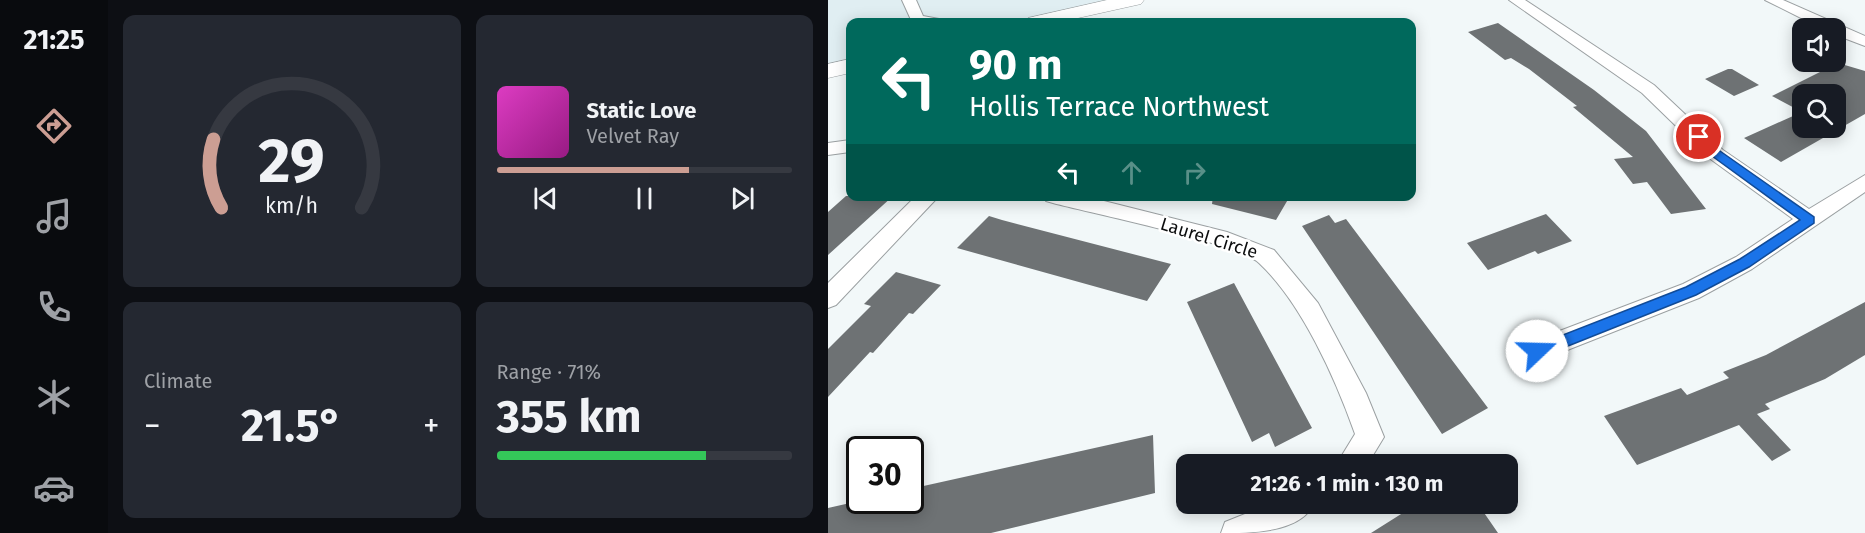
<!DOCTYPE html>
<html lang="en">
<head>
<meta charset="utf-8">
<style>
  :root { --surface:#171b24; --page:#242831; --text:#f1f3f6; --muted:#9ea1a6; --line:#363941; --accent:#cc9e93 }
  body { margin:0; font-family:"Fira Sans",sans-serif; background:var(--page); color:var(--text); height:100vh; display:flex; flex-direction:column; font-size:22px; white-space:nowrap }
  * { box-sizing:border-box; margin:0 }
  p { font-size:20px; color:var(--muted) }
  .icon { flex:none; width:33px; height:33px; fill:none; stroke:currentColor; stroke-width:2; stroke-linecap:round; stroke-linejoin:round }
  .map { position:relative; flex:1; overflow:hidden }
  .details { display:flex; flex-direction:column; gap:15px; padding:15px; background:#0d0f14; width:720px }
  .details>* { flex:none }
  .banner { position:absolute; left:18px; top:18px; width:570px; height:183px; border-radius:12px; box-shadow:0 3px 15px #0003; background:#00695c; color:#fff; overflow:hidden }
  .fabs { position:absolute; left:964px; top:18px; display:grid; gap:12px }
  .fabs a { display:grid; place-items:center; width:54px; height:54px; border-radius:12px; background:var(--surface); box-shadow:0 3px 15px #0003; font-size:30px }
  .speed { position:absolute; left:18px; top:436px; display:flex; gap:12px; font-size:30px; font-weight:700; text-align:center }
  .speed>* { display:grid; place-content:center; width:78px; height:78px; border-radius:50%; background:var(--surface); box-shadow:0 3px 15px #0003; line-height:1 }
  .speed .limit { border:3px solid #111; border-radius:9px; background:#fff; color:#111 }
  .pin { position:absolute; display:grid; place-items:center; width:51px; height:51px; color:#fff; margin:-26px; border:3px solid #fff; border-radius:50%; box-shadow:0 2px 6px #0007 }
  .me { position:absolute; width:66px; margin:-33px; rotate:69deg; stroke-linejoin:round; filter:drop-shadow(0 0 4px #0008) }
  .turn { display:flex; align-items:center; gap:21px; height:126px; padding:0 24px; font-size:27px }
  .turn .icon { width:78px; height:78px; stroke-width:2.5 }
  .turn b { display:block; font-size:42px; line-height:51px }
  .lanes { display:flex; align-items:center; height:57px; padding:0 24px; background:#0003; justify-content:center; gap:30px; direction:ltr }
  .lanes .off { opacity:.35 }
  .big { font-size:45px; font-weight:700; line-height:1.1 }
  .details .widget { flex:1; display:flex; flex-direction:column; justify-content:center; gap:9px; min-width:0; padding:0 21px; border-radius:12px; background:var(--page) }
  .details .dial { align-items:center; gap:0 }
  .dial svg { height:156px; overflow:visible; fill:none; stroke:var(--line); stroke-width:7; stroke-linecap:round; text-anchor:middle }
  .dial text { fill:var(--text); stroke:none }
  .song { display:flex; align-items:center; gap:18px }
  .cover { width:72px; height:72px; border-radius:9px; background:linear-gradient(135deg,hsl(310 70% 55%),hsl(310 70% 35%)) }
  .played { height:6px; border-radius:3px; background:linear-gradient(90deg,var(--accent) 65%,var(--line) 65%) }
  .keys { display:flex; justify-content:space-around; direction:ltr }
  .heat { display:flex; justify-content:space-between; align-items:center; font-size:33px; direction:ltr }
  .charge { height:9px; border-radius:4px; background:linear-gradient(90deg,#34c759 71%,var(--line) 0) }
  .details .tiles { flex:1; display:grid; gap:15px; grid-template-columns:repeat(2,1fr) }
  .trip { position:absolute; left:348px; top:454px; width:342px; height:60px; border-radius:12px; background:var(--surface); box-shadow:0 3px 15px #0003; font-weight:700; line-height:60px; text-align:center }
  main { display:flex; flex:1; min-height:0 }
  .tab-bar { display:flex; flex-direction:column; width:108px; justify-content:space-around; align-items:center; background:#090b0e; color:var(--muted) }
  .tab-bar .icon { width:42px; height:42px }
  .tab-bar .selected { color:var(--accent) }
  .tab-bar b { font-size:27px; color:var(--text) }
  .map>svg:first-child { display:block }
  .built { fill:#e0eef2 }
  .building { fill:#6e7274; fill-rule:evenodd }
  .lines { fill:none; stroke-linecap:round; stroke-linejoin:round }
  .street-casing { stroke:#9ba0a2; stroke-width:2 }
  .secondary-casing { stroke:#9ba0a2; stroke-width:1 }
  .street { fill:#fff; fill-rule:evenodd }
  .secondary { fill:#fff; fill-rule:evenodd }
  .route { fill:#1a73e8; stroke:#114b97; stroke-width:1.5 }
  .labels { text-anchor:middle; dominant-baseline:central; stroke-width:5; stroke-linejoin:round; paint-order:stroke }
  .street-label { font-size:18px; fill:#0b0c0d; stroke:#fff }
</style>
</head>
<body>
<main>
<nav class="tab-bar">
<b>21:25</b>
<svg class="icon selected" aria-label="directions" viewBox="0 0 24 24"><path d="M12 3l9 9-9 9-9-9zM9 14v-3h6M13 9l2 2-2 2"/></svg>
<svg class="icon" aria-label="music" viewBox="0 0 24 24"><path d="M9 18V5l10-2v13"/><circle cx="6" cy="18" r="3"/><circle cx="16" cy="16" r="3"/></svg>
<svg class="icon" aria-label="phone" viewBox="0 0 24 24"><path d="M5 4h4l2 5-3 2q2 4 5 5l2-3 5 2v4C11 20 4 13 5 4z"/></svg>
<svg class="icon" aria-label="climate" viewBox="0 0 24 24"><path d="M12 3v18M4 7l16 10M4 17L20 7"/></svg>
<svg class="icon" aria-label="car" viewBox="0 0 24 24"><path d="M5 17H2v-5l4-1 3-4h7l3 4 3 1v5h-3M9 17h6M6 11h13"/><circle cx="7" cy="17" r="2"/><circle cx="17" cy="17" r="2"/></svg>
</nav>
<section class="details">
<div class="tiles">
<div class="widget dial"><svg viewBox="0 0 100 80">
<path d="M14 69A42 42 0 1 1 86 69"/>
<path d="M14 69A42 42 0 0 1 10 34" stroke="#cc9e93"/>
<text x="50" y="56" font-size="32" font-weight="700">29</text>
<text x="50" y="72" font-size="11">km/h</text>
</svg></div>
<div class="widget">
<div class="song"><i class="cover"></i><div><b>Static Love</b><p>Velvet Ray</p></div></div>
<div class="played"></div>
<div class="keys"><svg class="icon" aria-label="previous" viewBox="0 0 24 24"><path d="M18 5L8 12l10 7zM5 5v14"/></svg><svg class="icon" aria-label="pause" viewBox="0 0 24 24"><path d="M8 5v14M16 5v14"/></svg><svg class="icon" aria-label="next" viewBox="0 0 24 24"><path d="M6 5l10 7-10 7zM19 5v14"/></svg></div>
</div>
<div class="widget"><p>Climate</p>
<div class="heat"><a>−</a><b class="big">21.5°</b><a>+</a></div>
</div>
<div class="widget"><p>Range · 71%</p><b class="big">355 km</b><div class="charge"></div></div>
</div>
</section>
<div class="map">
<svg width="1037" height="533" viewBox="0 0 1037 533">
  <rect width="100%" height="100%" fill="#f2f8f9"/>
  <path class="built" d="M 0,0 L 299,0 L 206,22 L 22,22 L 22,66 L 0,72 Z"/>
  <path class="building" d="M 670,23 L 766,90 L 818,131 L 878,209 L 843,214 L 819,182 L 805,184 L 786,159 L 805,157 L 745,107 L 749,106 L 701,69 L 683,58 L 677,60 L 640,32 Z
    M 1010,63 L 1037,71 L 1037,114 L 953,162 L 916,138 L 974,112 L 944,96 ZM 975,94 L 1008,94 L 1008,128 L 975,128 Z
    M 900,69 L 904,69 L 931,85 L 906,96 L 877,79 Z
    M 18,196 L 65,196 L 0,255 L 0,212 Z
    M 385,196 L 462,196 L 448,220 L 384,204 Z
    M 718,214 L 744,241 L 710,254 L 707,251 L 660,270 L 639,243 Z
    M 501,215 L 507,223 L 518,219 L 660,408 L 614,434 L 474,226 Z
    M 161,216 L 174,220 L 343,264 L 319,301 L 129,248 Z
    M 68,272 L 113,285 L 85,314 L 81,313 L 45,353 L 42,352 L 0,397 L 0,349 L 43,306 L 36,304 Z
    M 406,283 L 484,428 L 447,447 L 441,433 L 424,442 L 359,302 Z
    M 1037,302 L 1037,355 L 997,379 L 937,404 L 942,409 L 929,414 L 963,450 L 944,461 L 911,425 L 809,465 L 776,416 L 853,388 L 859,395 L 901,378 L 895,372 L 938,355 Z
    M 325,435 L 327,493 L 163,533 L 0,533 L 0,508 L 31,501 L 82,501 L 82,489 Z
    M 589,504 L 650,504 L 670,533 L 543,533 Z"/>
  <g class="lines">
    <defs>
      <path id="street" d="M 74,0 L 88,0 L 95,16 L 111,19 L 113,22 L 84,22 Z
        M 681,0 L 697,0 L 826,85 L 895,150 L 981,209 L 1037,175 L 1037,192 L 924,269 L 871,298 L 709,362 L 700,359 L 696,351 L 700,343 L 855,284 L 908,257 L 965,219 L 881,158 L 814,93 Z
        M 937,0 L 955,0 L 1037,36 L 1037,46 L 1008,35 L 1008,28 L 993,28 Z
        M 22,140 L 22,152 L 0,155 L 0,143 Z
        M 88,196 L 111,196 L 8,305 L 0,308 L 0,283 Z
        M 215,196 L 256,196 L 399,232 L 446,250 L 490,303 L 538,393 L 556,437 L 539,465 L 508,465 L 527,434 C 508,380 474,303 431,263 C 410,243 262,213 225,203 L 218,201 Z
        M 442,504 L 486,504 C 471,533 424,533 393,533 L 397,522 Z"/>
      <path id="secondary" d="M 279,0 L 316,0 L 313,4 L 232,22 L 197,22 L 200,18 Z
        M 22,59 L 22,73 L 0,78 L 0,64 Z"/>
    </defs>
    <use href="#street" class="street-casing"/>
    <use href="#secondary" class="secondary-casing"/>
    <use href="#street" class="street"/>
    <use href="#secondary" class="secondary"/>
  </g>
  <path class="route" d="M 867,135 L 875,135 L 892,151 L 986,217 L 986,223 L 921,267 L 868,295 L 715,356 L 704,356 L 702,351 L 704,347 L 858,287 L 912,259 L 972,220 L 884,156 L 867,140 Z"/>
  <g class="labels">
    <g class="street-label">
      <text transform="translate(381 238) rotate(17)">Laurel Circle</text>
    </g>
  </g>
</svg>
<div class="fabs">
<a><svg class="icon" aria-label="sound" viewBox="0 0 24 24"><path d="M4 9h4l5-4v14l-5-4H4zM17 9q2 3 0 6"/></svg></a>
<a><svg class="icon" aria-label="search" viewBox="0 0 24 24"><circle cx="10" cy="10" r="6"/><path d="M15 15l6 6"/></svg></a>
</div>
<div class="speed"><div class="limit">30</div></div>
<div class="pin" style="left:871px;top:137px;background:#d93025"><svg class="icon" aria-label="arrive" viewBox="0 0 24 24"><path d="M6 21V4h12l-3 4 3 4H6"/></svg></div>
<svg class="me" style="left:709px;top:351px" viewBox="-20 -20 40 40"><circle r="19" fill="#fff"/><path d="M0-13L10 11 0 6-10 11z" fill="#1a73e8"/></svg>
<div class="trip">21:26 · 1 min · 130 m</div>
<div class="banner">
<div class="turn"><svg class="icon" aria-label="left" viewBox="0 0 24 24"><path d="M17 20v-9H6M10 6l-5 5 5 5"/></svg><div><b>90 m</b>Hollis Terrace Northwest</div></div>
<div class="lanes"><svg class="icon" aria-label="left" viewBox="0 0 24 24"><path d="M17 20v-9H6M10 6l-5 5 5 5"/></svg><svg class="icon off" aria-label="ahead" viewBox="0 0 24 24"><path d="M12 20V5M6 11l6-6 6 6"/></svg><svg class="icon off" aria-label="right" viewBox="0 0 24 24"><path d="M7 20v-9h11M14 6l5 5-5 5"/></svg></div>
</div>
</div>
</main>
</body>
</html>
